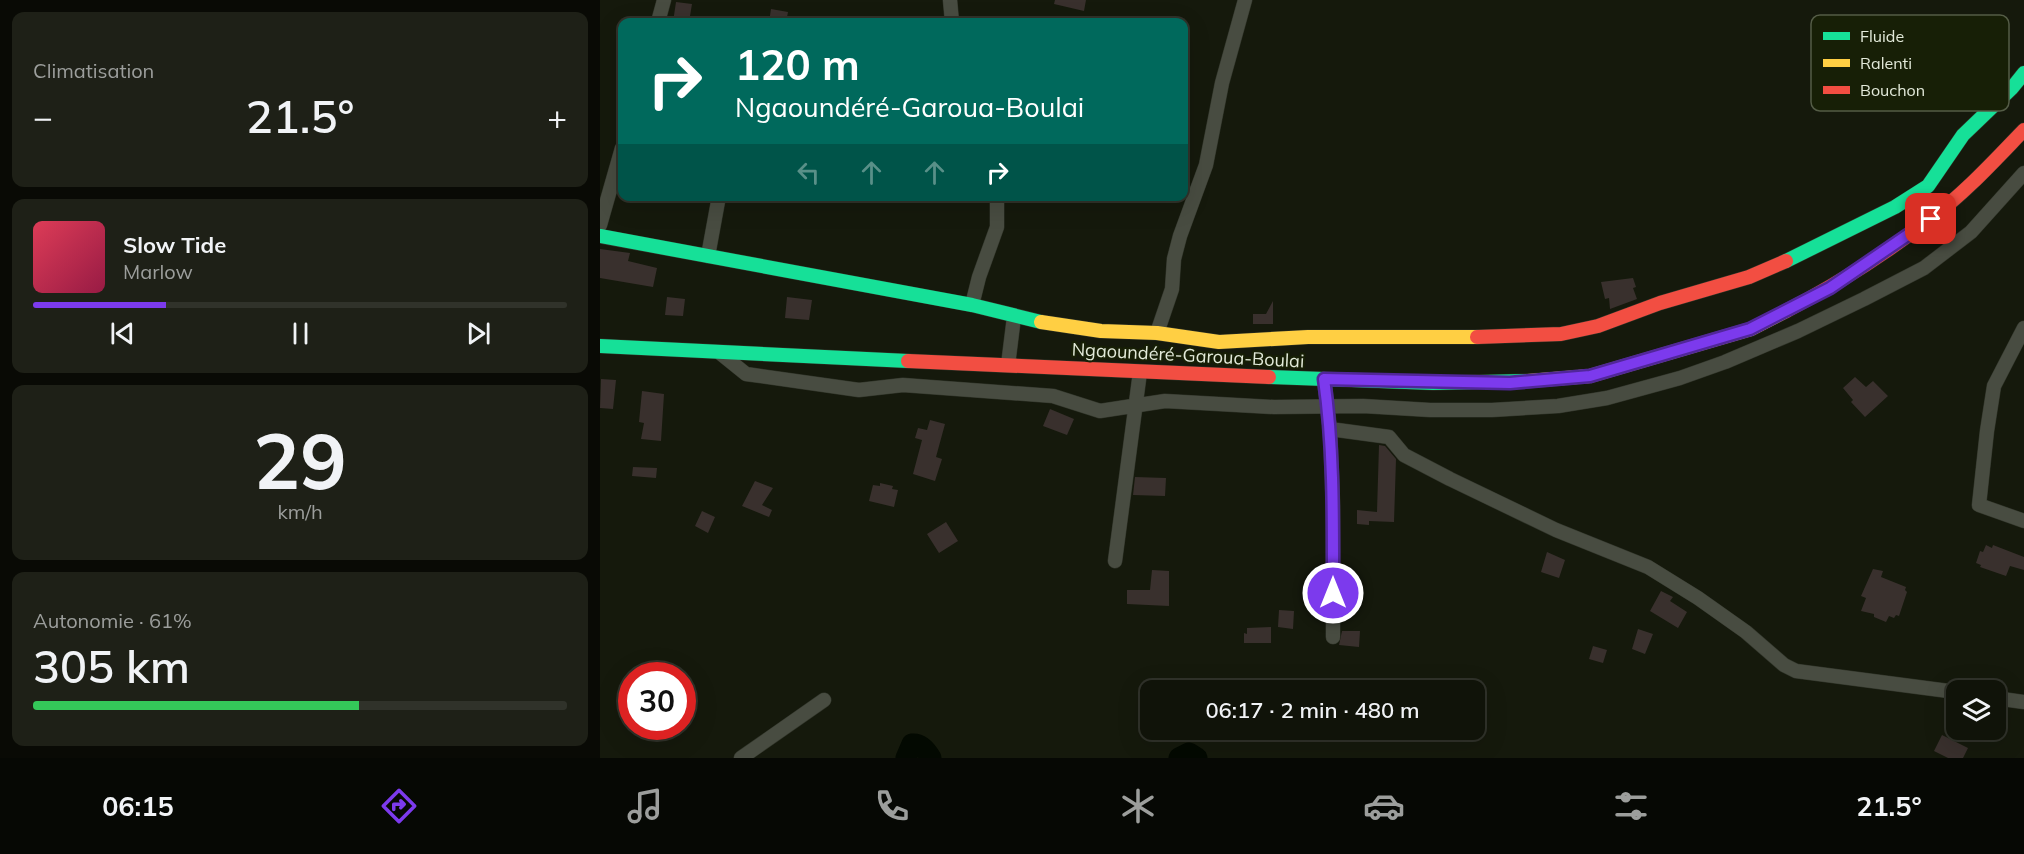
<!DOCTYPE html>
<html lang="fr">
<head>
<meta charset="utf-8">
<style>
  :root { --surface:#101309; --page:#1e2017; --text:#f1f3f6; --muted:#9c9e9c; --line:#30322a; --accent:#7c3aed }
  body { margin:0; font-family:Mulish,sans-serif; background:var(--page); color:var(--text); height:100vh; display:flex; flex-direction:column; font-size:22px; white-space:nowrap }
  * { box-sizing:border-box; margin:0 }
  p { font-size:20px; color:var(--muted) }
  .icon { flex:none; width:33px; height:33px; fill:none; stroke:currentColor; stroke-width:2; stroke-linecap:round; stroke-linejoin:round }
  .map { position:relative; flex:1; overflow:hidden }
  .sheet { display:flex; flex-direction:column; gap:12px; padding:12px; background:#090a05; width:600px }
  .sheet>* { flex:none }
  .top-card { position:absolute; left:18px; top:18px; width:570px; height:183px; border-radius:12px; box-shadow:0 6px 24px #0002,0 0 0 2px var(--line); background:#00695c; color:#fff; overflow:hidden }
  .buttons { position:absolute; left:1346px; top:680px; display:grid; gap:12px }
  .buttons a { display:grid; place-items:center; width:60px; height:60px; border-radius:12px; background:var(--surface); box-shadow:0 6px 24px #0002,0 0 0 2px var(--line); font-size:30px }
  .speed { position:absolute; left:18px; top:662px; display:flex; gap:12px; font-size:30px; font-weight:700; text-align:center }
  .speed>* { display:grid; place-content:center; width:78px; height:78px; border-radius:50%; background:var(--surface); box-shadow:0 6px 24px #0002,0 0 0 2px var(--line); line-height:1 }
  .speed .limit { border:9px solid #d22; background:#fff; color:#111 }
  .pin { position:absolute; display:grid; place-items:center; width:51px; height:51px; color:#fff; margin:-26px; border-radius:12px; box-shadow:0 3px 9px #0006 }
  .me { position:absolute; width:66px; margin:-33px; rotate:0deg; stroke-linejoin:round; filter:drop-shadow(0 0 4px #0008) }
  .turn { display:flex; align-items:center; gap:21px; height:126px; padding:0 18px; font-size:27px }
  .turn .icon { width:78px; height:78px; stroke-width:2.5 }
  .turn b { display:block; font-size:42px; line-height:51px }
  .lanes { display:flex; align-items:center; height:57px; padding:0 18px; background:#0003; justify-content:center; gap:30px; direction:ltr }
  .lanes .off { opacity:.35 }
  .big { font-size:45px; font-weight:600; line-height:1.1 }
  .sheet .card { flex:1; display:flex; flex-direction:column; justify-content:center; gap:9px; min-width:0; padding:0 21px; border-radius:12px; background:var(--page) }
  .sheet .dial { align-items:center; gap:0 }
  .dial b { font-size:78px; line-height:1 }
  .song { display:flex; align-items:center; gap:18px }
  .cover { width:72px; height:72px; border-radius:9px; background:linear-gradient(135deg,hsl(350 70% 55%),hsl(340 70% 35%)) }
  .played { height:6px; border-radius:3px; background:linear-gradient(90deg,var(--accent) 25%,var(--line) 25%) }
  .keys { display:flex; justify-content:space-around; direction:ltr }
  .heat { display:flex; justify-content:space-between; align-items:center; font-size:33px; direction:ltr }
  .charge { height:9px; border-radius:4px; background:linear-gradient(90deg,#34c759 61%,var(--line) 0) }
  .trip { position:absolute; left:540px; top:680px; width:345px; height:60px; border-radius:12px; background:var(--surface); box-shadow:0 6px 24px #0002,0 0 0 2px var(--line); font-weight:600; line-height:60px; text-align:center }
  .tabs { display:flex; height:96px; justify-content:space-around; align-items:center; background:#060804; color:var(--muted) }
  .tabs .icon { width:42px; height:42px }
  .tabs .current { color:var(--accent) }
  .tabs b { font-size:27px; color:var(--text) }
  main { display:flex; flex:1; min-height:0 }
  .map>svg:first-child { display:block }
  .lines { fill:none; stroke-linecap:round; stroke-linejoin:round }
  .river { stroke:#030901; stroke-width:21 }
  .building { fill:#39302d }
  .street-casing { stroke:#31352a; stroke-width:15 }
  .fast-casing { stroke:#31352a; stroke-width:15 }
  .slow-casing { stroke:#31352a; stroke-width:15 }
  .jam-casing { stroke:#31352a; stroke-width:15 }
  .street { stroke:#484c41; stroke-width:14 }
  .fast { stroke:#16e098; stroke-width:14 }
  .slow { stroke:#ffcf43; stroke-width:14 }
  .jam { stroke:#f24e42; stroke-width:14 }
  .route-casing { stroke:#51269a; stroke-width:15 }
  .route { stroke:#7c3aed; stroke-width:10 }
  .labels { text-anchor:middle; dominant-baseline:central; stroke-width:4.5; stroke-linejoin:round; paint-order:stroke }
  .street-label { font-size:18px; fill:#e3eada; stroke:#171f06 }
  .key { fill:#171f06; stroke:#545c46; stroke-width:1.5 }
  .key-label { font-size:16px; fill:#e3eada }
</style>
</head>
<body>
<main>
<section class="sheet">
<div class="card"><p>Climatisation</p>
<div class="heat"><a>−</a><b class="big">21.5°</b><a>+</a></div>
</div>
<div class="card">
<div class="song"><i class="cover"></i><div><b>Slow Tide</b><p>Marlow</p></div></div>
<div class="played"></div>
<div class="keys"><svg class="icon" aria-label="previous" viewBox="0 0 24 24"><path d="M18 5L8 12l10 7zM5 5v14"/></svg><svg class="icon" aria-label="pause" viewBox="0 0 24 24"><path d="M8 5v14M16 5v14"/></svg><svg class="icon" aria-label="next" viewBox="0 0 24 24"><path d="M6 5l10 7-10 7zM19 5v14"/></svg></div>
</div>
<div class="card dial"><b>29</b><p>km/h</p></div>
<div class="card"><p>Autonomie · 61%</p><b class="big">305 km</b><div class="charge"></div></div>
</section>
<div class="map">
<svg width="1424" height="758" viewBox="0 0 1424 758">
  <rect width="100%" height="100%" fill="#15190c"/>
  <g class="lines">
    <path class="river" d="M 306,758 L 312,744 C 321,743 327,751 331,758
      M 579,758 L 589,753 L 597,758"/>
  </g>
  <path class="building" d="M 455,0 L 486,0 L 484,11 L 454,4 Z
    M 76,2 L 92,4 L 89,22 L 73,22 Z
    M 171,9 L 188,12 L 186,22 L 169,22 Z
    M 0,249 L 30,253 L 28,261 L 57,268 L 53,287 L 0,278 Z
    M 1033,278 L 1036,287 L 1033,288 L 1037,299 L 1010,309 L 1009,298 L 1005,299 L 1001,282 Z
    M 67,297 L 85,299 L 83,316 L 65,315 Z
    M 187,297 L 212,300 L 209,320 L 185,318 Z
    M 673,301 L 673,324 L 653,324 L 653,314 L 666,314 Z
    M 1255,377 L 1266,387 L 1273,381 L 1288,396 L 1265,417 L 1251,402 L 1253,400 L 1243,388 Z
    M 1,379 L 16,380 L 13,409 L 0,408 Z
    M 42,391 L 64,394 L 61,441 L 41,439 L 44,423 L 39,422 Z
    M 450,409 L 474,419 L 467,435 L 443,426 Z
    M 330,420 L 345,424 L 336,457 L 342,459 L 335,481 L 313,474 L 322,440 L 315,438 L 318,428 L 327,430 Z
    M 779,445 L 785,446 L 796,459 L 794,522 L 769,521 L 769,525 L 757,524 L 757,510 L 777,512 Z
    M 33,467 L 57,468 L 56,478 L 32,476 Z
    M 535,477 L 566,478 L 565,496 L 533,495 Z
    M 155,481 L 173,488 L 162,505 L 172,510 L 169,517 L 142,506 Z
    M 280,483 L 293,486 L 292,489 L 298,490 L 294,507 L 269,501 L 273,485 L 280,486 Z
    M 102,511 L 115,517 L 108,533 L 95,526 Z
    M 346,522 L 358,541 L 339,553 L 327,534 Z
    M 1386,545 L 1392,548 L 1393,545 L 1424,557 L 1424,570 L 1410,566 L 1406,576 L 1380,567 L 1381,565 L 1376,563 L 1380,551 L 1383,552 Z
    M 947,552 L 965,560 L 959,578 L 941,572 Z
    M 1273,569 L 1283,571 L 1281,577 L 1306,587 L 1305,590 L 1307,592 L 1299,616 L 1296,615 L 1294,618 L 1289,616 L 1286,622 L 1274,617 L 1274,614 L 1261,611 L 1266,598 L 1261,596 Z
    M 552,570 L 569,571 L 569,606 L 527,604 L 527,590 L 550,590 Z
    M 1061,591 L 1073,597 L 1070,601 L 1087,612 L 1078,628 L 1050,611 Z
    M 679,610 L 694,611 L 693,629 L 678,627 Z
    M 671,627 L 671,643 L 644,643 L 644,633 L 647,634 L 647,628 Z
    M 1038,629 L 1053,634 L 1045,654 L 1032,649 Z
    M 742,631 L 760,631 L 759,647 L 739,645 Z
    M 993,646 L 1007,650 L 1003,663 L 989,659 Z
    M 1342,735 L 1368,748 L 1363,758 L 1348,758 L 1334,751 Z"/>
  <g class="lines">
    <defs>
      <path id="street" d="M 350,0 L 352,22
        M 58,22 L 64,0
        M 0,225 L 22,148
        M 108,256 L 119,196
        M 372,305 L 379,277 L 397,227 L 397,196
        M 1424,328 L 1394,386 L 1387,431 L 1379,505 L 1424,521
        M 557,333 L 572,289 L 574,259 L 580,236 L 606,165 L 622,83 L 645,0
        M 120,353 L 146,374 L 259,390 L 303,385 L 453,396 L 500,411 L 565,401 L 674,407 L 763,406 L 830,410 L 892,410 L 958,406 L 1007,398 L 1080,378 L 1125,362 L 1198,331 L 1264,299 L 1324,268 L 1371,232 L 1424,173
        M 408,365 L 414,317
        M 724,379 L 730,429 L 789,437 L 804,455 L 850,479 L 956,530 L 1048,567 L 1098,598 L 1146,632 L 1184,665 L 1196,671 L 1356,692
        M 730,429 L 733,506 L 733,637
        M 515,561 L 540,372
        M 1395,698 L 1424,702
        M 141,758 L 224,700"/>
      <path id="fast" d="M 0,236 L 372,305 L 441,322
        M 1186,261 L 1295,207 L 1328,186 L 1363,135 L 1412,88 L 1424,73
        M 0,346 L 308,361
        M 669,377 L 833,383 L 928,381"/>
      <path id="slow" d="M 441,322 L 501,331 L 557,333 L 619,342 L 708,337 L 877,337
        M 928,381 L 990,376 L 1151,329 L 1186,311"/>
      <path id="jam" d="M 1186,311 C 1236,285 1285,254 1330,219 C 1365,193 1394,161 1424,130
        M 877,337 L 961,334 L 998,326 L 1060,303 L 1149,277 L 1186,261
        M 308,361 L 669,377"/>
    </defs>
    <use href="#street" class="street-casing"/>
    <use href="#fast" class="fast-casing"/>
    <use href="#slow" class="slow-casing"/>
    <use href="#jam" class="jam-casing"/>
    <use href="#street" class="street"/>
    <use href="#fast" class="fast"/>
    <use href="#slow" class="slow"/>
    <use href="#jam" class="jam"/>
  </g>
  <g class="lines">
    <defs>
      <path id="route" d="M 733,593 C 733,522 734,450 724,379 L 910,383 L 990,376 L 1150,329 L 1230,288 L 1331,219"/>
    </defs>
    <use href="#route" class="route-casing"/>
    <use href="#route" class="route"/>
  </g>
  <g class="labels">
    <g class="street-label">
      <text transform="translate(588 355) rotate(3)">Ngaoundéré-Garoua-Boulai</text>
    </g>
  </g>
  <rect x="1211" y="15" width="198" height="96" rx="9" class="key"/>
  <rect x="1223" y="32" width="27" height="8" fill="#16e098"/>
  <rect x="1223" y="59" width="27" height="8" fill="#ffcf43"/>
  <rect x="1223" y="86" width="27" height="8" fill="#f24e42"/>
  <g class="key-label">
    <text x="1260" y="42">Fluide</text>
    <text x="1260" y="69">Ralenti</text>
    <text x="1260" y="96">Bouchon</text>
  </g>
</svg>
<div class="buttons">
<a><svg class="icon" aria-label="layers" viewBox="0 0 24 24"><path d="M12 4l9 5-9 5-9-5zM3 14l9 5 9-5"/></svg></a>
</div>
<div class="speed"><div class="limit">30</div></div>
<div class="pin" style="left:1331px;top:219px;background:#d93025"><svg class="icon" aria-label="arrive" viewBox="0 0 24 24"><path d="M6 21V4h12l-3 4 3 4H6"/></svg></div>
<svg class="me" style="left:733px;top:593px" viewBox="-20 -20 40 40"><circle r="17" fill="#7c3aed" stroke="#fff" stroke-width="3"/><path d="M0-11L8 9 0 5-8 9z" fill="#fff"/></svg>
<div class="trip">06:17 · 2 min · 480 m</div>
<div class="top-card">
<div class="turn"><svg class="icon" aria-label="right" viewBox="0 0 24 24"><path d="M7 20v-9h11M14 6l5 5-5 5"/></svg><div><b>120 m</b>Ngaoundéré-Garoua-Boulai</div></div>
<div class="lanes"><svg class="icon off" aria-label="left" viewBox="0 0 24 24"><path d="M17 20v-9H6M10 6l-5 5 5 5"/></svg><svg class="icon off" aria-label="ahead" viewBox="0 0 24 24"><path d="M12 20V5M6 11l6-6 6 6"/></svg><svg class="icon off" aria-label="ahead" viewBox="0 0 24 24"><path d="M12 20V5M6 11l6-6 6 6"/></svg><svg class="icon" aria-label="right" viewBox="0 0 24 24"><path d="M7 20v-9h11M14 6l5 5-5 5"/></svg></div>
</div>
</div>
</main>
<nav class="tabs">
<b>06:15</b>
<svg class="icon current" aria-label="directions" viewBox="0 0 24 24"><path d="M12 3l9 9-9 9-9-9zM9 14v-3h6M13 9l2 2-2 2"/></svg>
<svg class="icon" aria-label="music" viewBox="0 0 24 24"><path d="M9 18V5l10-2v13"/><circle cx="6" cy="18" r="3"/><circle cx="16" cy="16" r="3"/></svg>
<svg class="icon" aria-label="phone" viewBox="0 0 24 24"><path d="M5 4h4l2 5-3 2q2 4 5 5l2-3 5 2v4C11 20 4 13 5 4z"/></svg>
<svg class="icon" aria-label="climate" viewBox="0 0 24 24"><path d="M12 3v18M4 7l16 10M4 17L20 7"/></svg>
<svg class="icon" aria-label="car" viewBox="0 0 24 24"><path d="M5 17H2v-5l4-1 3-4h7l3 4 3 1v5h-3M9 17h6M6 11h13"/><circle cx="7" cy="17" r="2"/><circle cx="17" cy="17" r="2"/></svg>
<svg class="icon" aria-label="filters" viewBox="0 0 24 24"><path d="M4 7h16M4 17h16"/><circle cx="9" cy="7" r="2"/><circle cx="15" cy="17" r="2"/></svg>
<b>21.5°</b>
</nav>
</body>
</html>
